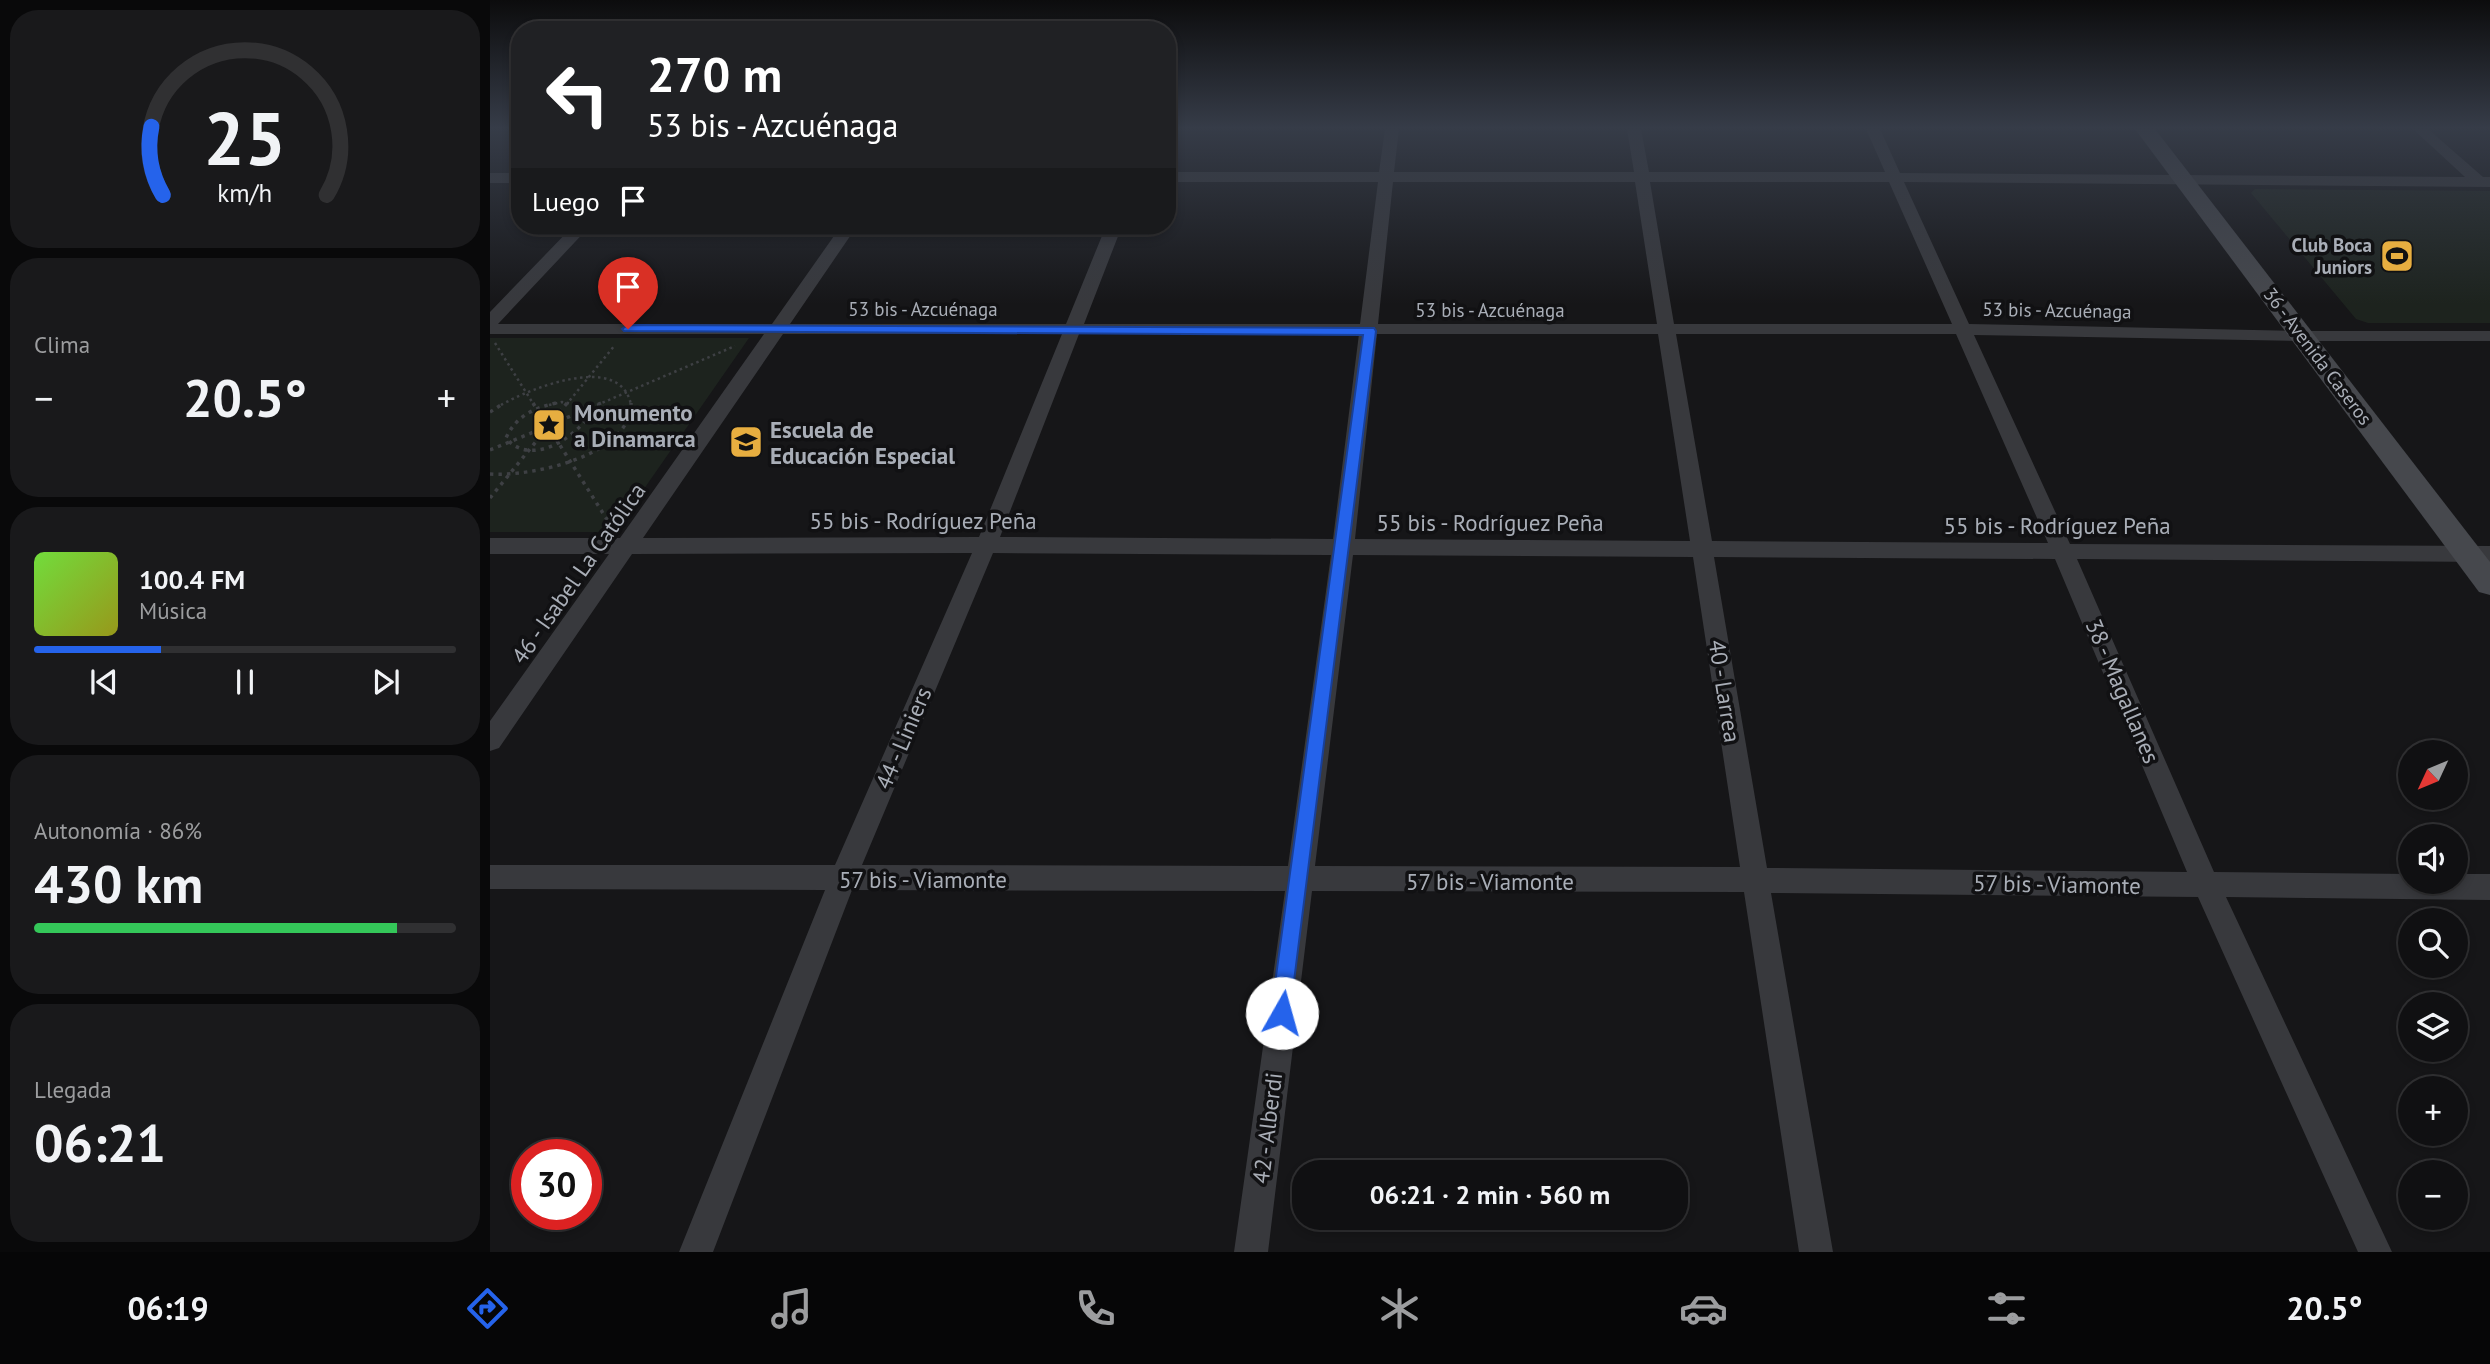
<!DOCTYPE html>
<html lang="es">
<head>
<meta charset="utf-8">
<style>
  :root { --surface:#101012; --page:#19191b; --text:#f1f3f6; --muted:#9c9d9f; --line:#303032; --accent:#2563eb }
  body { margin:0; font-family:"PT Sans",sans-serif; background:var(--page); color:var(--text); height:100vh; display:flex; flex-direction:column; font-size:26px; white-space:nowrap }
  * { box-sizing:border-box; margin:0 }
  p { font-size:23px; color:var(--muted) }
  .icon { flex:none; width:38px; height:38px; fill:none; stroke:currentColor; stroke-width:2; stroke-linecap:round; stroke-linejoin:round }
  .map { position:relative; flex:1; overflow:hidden }
  .drawer { display:flex; flex-direction:column; gap:10px; padding:10px; background:#09090a; width:490px }
  .drawer>* { flex:none }
  .banner { position:absolute; left:21px; top:21px; width:665px; height:214px; border-radius:28px; box-shadow:0 4px 10px #0003,0 0 0 2px var(--line); background:#202124; color:#fff; overflow:hidden }
  .needle { width:46px; rotate:226deg }
  .buttons { position:absolute; left:1908px; top:740px; display:grid; gap:14px }
  .buttons a { display:grid; place-items:center; width:70px; height:70px; border-radius:50%; background:var(--surface); box-shadow:0 4px 10px #0003,0 0 0 2px var(--line); font-size:35px }
  .speed { position:absolute; left:21px; top:1139px; display:flex; gap:14px; font-size:35px; font-weight:700; text-align:center }
  .speed>* { display:grid; place-content:center; width:91px; height:91px; border-radius:50%; background:var(--surface); box-shadow:0 4px 10px #0003,0 0 0 2px var(--line); line-height:1 }
  .speed .limit { border:10px solid #d22; background:#fff; color:#111 }
  .pin { position:absolute; display:grid; place-items:center; width:60px; height:60px; color:#fff; margin:-72px -30px; border-radius:50% 50% 50% 0; rotate:-45deg; box-shadow:0 0 7px #0007 }
  .pin .icon { rotate:45deg }
  .me { position:absolute; width:77px; margin:-38px; rotate:7deg; stroke-linejoin:round; filter:drop-shadow(0 0 5px #0008) }
  .turn { display:flex; align-items:center; gap:24px; height:147px; padding:0 21px; font-size:32px }
  .turn .icon { width:91px; height:91px; stroke-width:2.5 }
  .turn b { display:block; font-size:49px; line-height:60px }
  .then { display:flex; align-items:center; height:66px; padding:0 21px; background:#0003; gap:14px; font-size:26px }
  .big { font-size:52px; font-weight:600; line-height:1.1 }
  .drawer .card { flex:1; display:flex; flex-direction:column; justify-content:center; gap:10px; min-width:0; padding:0 24px; border-radius:28px; background:var(--page) }
  .drawer .dial { align-items:center; gap:0 }
  .dial svg { height:182px; overflow:visible; fill:none; stroke:var(--line); stroke-width:7; stroke-linecap:round; text-anchor:middle }
  .dial text { fill:var(--text); stroke:none }
  .song { display:flex; align-items:center; gap:21px }
  .cover { width:84px; height:84px; border-radius:10px; background:linear-gradient(135deg,hsl(100 70% 55%),hsl(60 70% 35%)) }
  .played { height:7px; border-radius:4px; background:linear-gradient(90deg,var(--accent) 30%,var(--line) 30%) }
  .keys { display:flex; justify-content:space-around; direction:ltr }
  .heat { display:flex; justify-content:space-between; align-items:center; font-size:38px; direction:ltr }
  .charge { height:10px; border-radius:5px; background:linear-gradient(90deg,#34c759 86%,var(--line) 0) }
  .trip { position:absolute; left:802px; top:1160px; width:396px; height:70px; border-radius:28px; background:var(--surface); box-shadow:0 4px 10px #0003,0 0 0 2px var(--line); font-weight:600; line-height:70px; text-align:center }
  .tab-bar { display:flex; height:112px; justify-content:space-around; align-items:center; background:#060607; color:var(--muted) }
  .tab-bar .icon { width:49px; height:49px }
  .tab-bar .current { color:var(--accent) }
  .tab-bar b { font-size:32px; color:var(--text) }
  main { display:flex; flex:1; min-height:0 }
  .map>svg:first-child { display:block }
  .green { fill:#1d231e }
  .lines { fill:none; stroke-linecap:round; stroke-linejoin:round }
  .path-far1 { stroke:#3e4044; stroke-width:2.5; stroke-dasharray:2.5 3.5; stroke-linecap:butt }
  .path { stroke:#3e4044; stroke-width:3.5; stroke-dasharray:3.5 5; stroke-linecap:butt }
  .minor { fill:#38393d; fill-rule:evenodd }
  .secondary { fill:#46484d; fill-rule:evenodd }
  .route { fill:#2563eb; stroke:#184099; stroke-width:2 }
  .labels { text-anchor:middle; dominant-baseline:central; stroke-width:7; stroke-linejoin:round; paint-order:stroke }
  .far-poi-label { font-size:19px; font-weight:bold; fill:#a9aeb7; stroke:#111113; text-anchor:end }
  .far-street-label { font-size:19px; fill:#a9aeb7; stroke:#111113 }
  .poi-label { font-size:23px; font-weight:bold; fill:#a9aeb7; stroke:#111113; text-anchor:start }
  .street-label { font-size:23px; fill:#a9aeb7; stroke:#111113 }
</style>
</head>
<body>
<main>
<section class="drawer">
<div class="card dial"><svg viewBox="0 0 100 80">
<path d="M14 69A42 42 0 1 1 86 69"/>
<path d="M14 69A42 42 0 0 1 9 39" stroke="#2563eb"/>
<text x="50" y="56" font-size="32" font-weight="700">25</text>
<text x="50" y="72" font-size="11">km/h</text>
</svg></div>
<div class="card"><p>Clima</p>
<div class="heat"><a>−</a><b class="big">20.5°</b><a>+</a></div>
</div>
<div class="card">
<div class="song"><i class="cover"></i><div><b>100.4 FM</b><p>Música</p></div></div>
<div class="played"></div>
<div class="keys"><svg class="icon" aria-label="previous" viewBox="0 0 24 24"><path d="M18 5L8 12l10 7zM5 5v14"/></svg><svg class="icon" aria-label="pause" viewBox="0 0 24 24"><path d="M8 5v14M16 5v14"/></svg><svg class="icon" aria-label="next" viewBox="0 0 24 24"><path d="M6 5l10 7-10 7zM19 5v14"/></svg></div>
</div>
<div class="card"><p>Autonomía · 86%</p><b class="big">430 km</b><div class="charge"></div></div>
<div class="card"><p>Llegada</p><b class="big">06:21</b></div>
</section>
<div class="map">
<svg width="2000" height="1252" viewBox="0 0 2000 1252">
  <rect width="100%" height="100%" fill="#161618"/>
  <path class="green" d="M 1765,189 L 2000,191 L 2000,323 L 1878,323 L 1866,319 L 1761,193 Z
    M 0,338 L 259,338 L 124,532 L 0,532 Z"/>
  <g class="lines">
    <path class="path-far1" d="M 5,343 L 44,405
      M 11,405 C 39,389 131,351 141,405
      M 59,405 L 72,402 L 89,405
      M 76,405 L 125,345
      M 107,405 L 245,346"/>
    <path class="path" d="M 43,403 L 54,421
      M 66,403 C 44,408 26,416 16,438 C 39,466 81,441 98,417 L 97,410 L 86,403
      M 0,412 L 14,403
      M 64,419 L 77,403
      M 66,419 L 70,424 C 63,431 56,435 46,431 L 51,422 Z
      M 69,421 L 111,403
      M 61,431 L 123,529
      M 0,450 L 46,431
      M 0,474 C 40,477 142,456 141,403
      M 0,498 L 53,433"/>
    <path class="minor" d="M 895,129 L 909,129 L 904,172 L 1144,172 L 1137,129 L 1151,129 L 1159,172 L 1395,172 L 1376,129 L 1390,129 L 1410,173 L 1975,177 L 1923,129 L 1938,129 L 1993,177 L 2000,177 L 2000,187 L 1414,182 L 1479,324 L 1813,331 L 2000,331 L 2000,341 L 1813,341 L 1484,335 L 1580,544 L 2000,546 L 2000,562 L 1587,559 L 1724,872 L 1920,874 L 1920,882 L 1965,882 L 1965,874 L 2000,874 L 2000,900 L 1736,897 L 1902,1252 L 1868,1252 L 1708,897 L 1281,893 L 1343,1252 L 1309,1252 L 1254,892 L 822,891 L 778,1252 L 744,1252 L 795,891 L 362,890 L 223,1252 L 189,1252 L 335,890 L 0,889 L 0,865 L 345,865 L 482,553 L 142,554 L 9,748 L 0,751 L 0,721 L 119,554 L 0,554 L 0,538 L 130,538 L 274,334 L 0,334 L 0,312 L 83,226 L 100,226 L 8,324 L 282,324 L 351,226 L 367,226 L 300,324 L 576,324 L 616,226 L 632,226 L 594,324 L 870,324 L 888,182 L 677,182 L 677,172 L 889,172 ZM 903,182 L 1145,182 L 1167,324 L 888,324 ZM 1160,182 L 1399,182 L 1462,324 L 1184,324 ZM 293,334 L 572,334 L 489,537 L 153,538 ZM 589,334 L 869,334 L 843,539 L 510,537 ZM 887,334 L 1168,334 L 1200,541 L 865,539 ZM 1186,334 L 1466,334 L 1558,543 L 1222,541 ZM 503,553 L 841,555 L 798,866 L 372,865 ZM 863,555 L 1203,557 L 1250,867 L 825,866 ZM 1224,557 L 1565,559 L 1697,872 L 1277,868 Z
      M 0,173 L 30,173 L 30,183 L 0,183 Z"/>
    <path class="secondary" d="M 1645,129 L 1665,129 L 2000,562 L 2000,595 L 1989,592 Z"/>
  </g>
  <linearGradient id="sky" x2="0" y2="1"><stop stop-color="#0c0c0d"/><stop offset="0.42" stop-color="#363c48"/><stop offset="1" stop-color="#363c48" stop-opacity="0"/></linearGradient>
  <rect width="2000" height="304" fill="url(#sky)"/>
  <path class="route" d="M 138,325 L 884,328 L 886,331 L 799,1021 L 792,1024 L 784,1021 L 781,1013 L 873,335 L 134,331 L 132,329 Z"/>
  <defs>
    <symbol id="stadium-square" viewBox="-11 -11 22 22"><rect x="-9" y="-9" width="18" height="18" rx="4" fill="#e7ae40" stroke="#111113"/><path d="M0-5a6.5 5 0 1 0 0 10a6.5 5 0 1 0 0-10ZM-3.5-1.8h7v3.6h-7Z" fill="#111"/></symbol>
    <symbol id="sight-square" viewBox="-11 -11 22 22"><rect x="-9" y="-9" width="18" height="18" rx="4" fill="#e7ae40" stroke="#111113"/><path d="M0-6L1.8-2.2L6-1.7L2.9 1.2L3.7 5.4L0 3.3L-3.7 5.4L-2.9 1.2L-6-1.7L-1.8-2.2Z" fill="#111"/></symbol>
    <symbol id="school-square" viewBox="-11 -11 22 22"><rect x="-9" y="-9" width="18" height="18" rx="4" fill="#e7ae40" stroke="#111113"/><path d="M0-5L7-2L0 1L-7-2ZM-4 1L0 2.5L4 1V4Q0 6-4 4Z" fill="#111"/></symbol>
  </defs>
  <g fill-rule="evenodd">
    <use href="#stadium-square" x="1888" y="237" width="38" height="38"/>
    <use href="#sight-square" x="40" y="406" width="38" height="38"/>
    <use href="#school-square" x="237" y="423" width="38" height="38"/>
  </g>
  <g class="labels">
    <g class="far-poi-label">
      <text x="1882" y="245">Club Boca<tspan x="1882" dy="22">Juniors</tspan></text>
    </g>
    <g class="far-street-label">
      <text x="433" y="309">53 bis - Azcuénaga</text>
      <text x="1000" y="310">53 bis - Azcuénaga</text>
      <text transform="translate(1567 310) rotate(1)">53 bis - Azcuénaga</text>
      <text transform="translate(1828 356) rotate(53)">36 - Avenida Caseros</text>
    </g>
    <g class="poi-label">
      <text x="84" y="412">Monumento<tspan x="84" dy="26">a Dinamarca</tspan></text>
      <text x="280" y="429">Escuela de<tspan x="280" dy="26">Educación Especial</tspan></text>
    </g>
    <g class="street-label">
      <text x="433" y="520">55 bis - Rodríguez Peña</text>
      <text x="1000" y="522">55 bis - Rodríguez Peña</text>
      <text x="1567" y="525">55 bis - Rodríguez Peña</text>
      <text transform="translate(88 573) rotate(-55)">46 - Isabel La Católica</text>
      <text transform="translate(1235 691) rotate(81)">40 - Larrea</text>
      <text transform="translate(1633 691) rotate(67)">38 - Magallanes</text>
      <text transform="translate(413 738) rotate(-67)">44 - Liniers</text>
      <text x="433" y="879">57 bis - Viamonte</text>
      <text x="1000" y="881">57 bis - Viamonte</text>
      <text transform="translate(1567 884) rotate(1)">57 bis - Viamonte</text>
      <text transform="translate(777 1128) rotate(-83)">42 - Alberdi</text>
    </g>
  </g>
</svg>
<div class="buttons">
<a><svg class="needle" viewBox="-14 -14 28 28"><path d="M0-13l5 13h-10z" fill="#e53935"/><path d="M0 13l5-13h-10z" fill="#9c9d9f"/></svg></a>
<a><svg class="icon" aria-label="sound" viewBox="0 0 24 24"><path d="M4 9h4l5-4v14l-5-4H4zM17 9q2 3 0 6"/></svg></a>
<a><svg class="icon" aria-label="search" viewBox="0 0 24 24"><circle cx="10" cy="10" r="6"/><path d="M15 15l6 6"/></svg></a>
<a><svg class="icon" aria-label="layers" viewBox="0 0 24 24"><path d="M12 4l9 5-9 5-9-5zM3 14l9 5 9-5"/></svg></a>
<a>+</a>
<a>−</a>
</div>
<div class="speed"><div class="limit">30</div></div>
<div class="pin" style="left:138px;top:329px;background:#d93025"><svg class="icon" aria-label="arrive" viewBox="0 0 24 24"><path d="M6 21V4h12l-3 4 3 4H6"/></svg></div>
<svg class="me" style="left:792px;top:1013px" viewBox="-20 -20 40 40"><circle r="19" fill="#fff"/><path d="M0-13L10 11 0 6-10 11z" fill="#2563eb"/></svg>
<div class="trip">06:21 · 2 min · 560 m</div>
<div class="banner">
<div class="turn"><svg class="icon" aria-label="left" viewBox="0 0 24 24"><path d="M17 20v-9H6M10 6l-5 5 5 5"/></svg><div><b>270 m</b>53 bis - Azcuénaga</div></div>
<div class="then">Luego<svg class="icon" aria-label="arrive" viewBox="0 0 24 24"><path d="M6 21V4h12l-3 4 3 4H6"/></svg></div>
</div>
</div>
</main>
<nav class="tab-bar">
<b>06:19</b>
<svg class="icon current" aria-label="directions" viewBox="0 0 24 24"><path d="M12 3l9 9-9 9-9-9zM9 14v-3h6M13 9l2 2-2 2"/></svg>
<svg class="icon" aria-label="music" viewBox="0 0 24 24"><path d="M9 18V5l10-2v13"/><circle cx="6" cy="18" r="3"/><circle cx="16" cy="16" r="3"/></svg>
<svg class="icon" aria-label="phone" viewBox="0 0 24 24"><path d="M5 4h4l2 5-3 2q2 4 5 5l2-3 5 2v4C11 20 4 13 5 4z"/></svg>
<svg class="icon" aria-label="climate" viewBox="0 0 24 24"><path d="M12 3v18M4 7l16 10M4 17L20 7"/></svg>
<svg class="icon" aria-label="car" viewBox="0 0 24 24"><path d="M5 17H2v-5l4-1 3-4h7l3 4 3 1v5h-3M9 17h6M6 11h13"/><circle cx="7" cy="17" r="2"/><circle cx="17" cy="17" r="2"/></svg>
<svg class="icon" aria-label="filters" viewBox="0 0 24 24"><path d="M4 7h16M4 17h16"/><circle cx="9" cy="7" r="2"/><circle cx="15" cy="17" r="2"/></svg>
<b>20.5°</b>
</nav>
</body>
</html>
